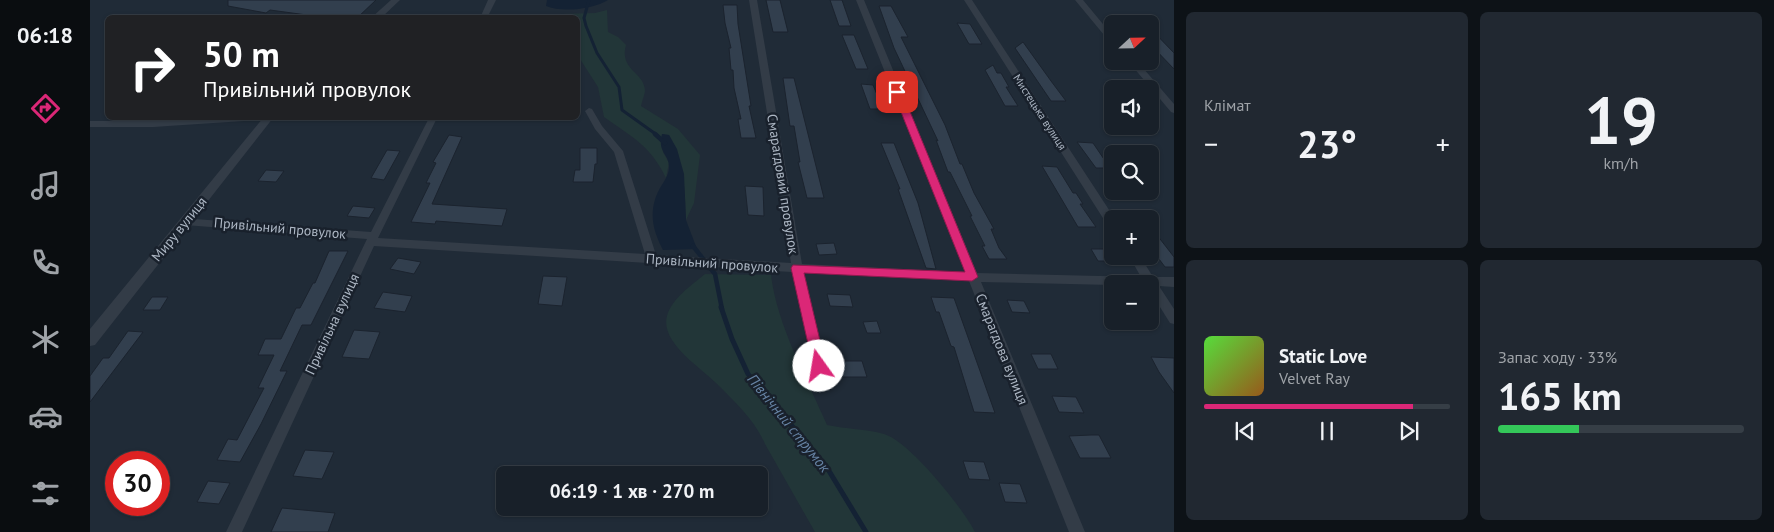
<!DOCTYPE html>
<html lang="uk">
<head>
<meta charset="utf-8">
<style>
  :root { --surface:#182029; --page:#212831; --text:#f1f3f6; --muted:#9fa3a8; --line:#363e46; --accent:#db2777 }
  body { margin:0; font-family:"PT Sans",sans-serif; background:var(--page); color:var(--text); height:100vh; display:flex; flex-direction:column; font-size:19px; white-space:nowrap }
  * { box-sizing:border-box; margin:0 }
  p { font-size:16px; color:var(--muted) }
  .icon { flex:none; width:28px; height:28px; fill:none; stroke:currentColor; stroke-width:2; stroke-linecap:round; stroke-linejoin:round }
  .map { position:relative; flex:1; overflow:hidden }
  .drawer { display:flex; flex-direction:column; gap:12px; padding:12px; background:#0d1217; width:600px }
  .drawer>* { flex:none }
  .guide { position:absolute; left:15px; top:15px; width:475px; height:105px; border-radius:8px; box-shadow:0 1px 4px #0004,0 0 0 1px var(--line); background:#202124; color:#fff; overflow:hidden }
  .needle { width:32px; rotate:68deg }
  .fabs { position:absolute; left:1014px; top:15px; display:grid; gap:10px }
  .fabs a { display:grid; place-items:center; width:55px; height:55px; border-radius:8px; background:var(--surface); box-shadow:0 1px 4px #0004,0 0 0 1px var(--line); font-size:25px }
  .speed { position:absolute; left:15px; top:451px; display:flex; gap:10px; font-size:25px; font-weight:700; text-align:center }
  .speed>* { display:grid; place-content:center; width:65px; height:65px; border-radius:50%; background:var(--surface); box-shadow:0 1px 4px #0004,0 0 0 1px var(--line); line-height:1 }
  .speed .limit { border:8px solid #d22; background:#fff; color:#111 }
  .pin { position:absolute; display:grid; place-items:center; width:42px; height:42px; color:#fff; margin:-21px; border-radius:10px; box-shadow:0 2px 8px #0006 }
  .me { position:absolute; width:55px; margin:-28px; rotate:347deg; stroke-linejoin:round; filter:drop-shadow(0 0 4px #0008) }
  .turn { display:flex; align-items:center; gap:18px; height:105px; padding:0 15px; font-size:22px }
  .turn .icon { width:65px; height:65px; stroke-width:2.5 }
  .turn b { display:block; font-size:35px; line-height:42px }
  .big { font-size:38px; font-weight:700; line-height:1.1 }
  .drawer .card { flex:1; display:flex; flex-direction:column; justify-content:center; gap:8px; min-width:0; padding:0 18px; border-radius:8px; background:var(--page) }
  .drawer .dial { align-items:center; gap:0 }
  .dial b { font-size:65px; line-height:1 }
  .song { display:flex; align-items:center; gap:15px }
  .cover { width:60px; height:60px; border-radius:8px; background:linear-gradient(135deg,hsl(110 70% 55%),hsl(30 70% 35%)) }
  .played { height:5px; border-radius:2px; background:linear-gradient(90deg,var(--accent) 85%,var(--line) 85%) }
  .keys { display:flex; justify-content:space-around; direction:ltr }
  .heat { display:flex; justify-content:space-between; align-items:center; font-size:28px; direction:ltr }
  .charge { height:8px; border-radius:4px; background:linear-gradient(90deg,#34c759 33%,var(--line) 0) }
  .drawer .tiles { flex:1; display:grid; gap:12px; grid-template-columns:repeat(2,1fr) }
  .trip { position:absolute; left:406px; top:466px; width:272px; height:50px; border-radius:8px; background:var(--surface); box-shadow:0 1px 4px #0004,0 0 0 1px var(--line); font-weight:700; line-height:50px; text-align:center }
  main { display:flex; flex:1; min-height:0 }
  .tab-bar { display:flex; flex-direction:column; width:90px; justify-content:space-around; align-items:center; background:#0a0d10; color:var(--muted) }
  .tab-bar .icon { width:35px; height:35px }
  .tab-bar .active { color:var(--accent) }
  .tab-bar b { font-size:22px; color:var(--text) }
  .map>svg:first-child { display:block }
  .green { fill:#223638 }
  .water { fill:#142234 }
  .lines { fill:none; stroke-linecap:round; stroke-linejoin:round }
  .stream-far2 { stroke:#142234; stroke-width:3 }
  .stream-far1 { stroke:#142234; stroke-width:4.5 }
  .stream { stroke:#142234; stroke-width:5 }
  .building { fill:#323f4e; stroke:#1b232e }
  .minor { fill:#333c47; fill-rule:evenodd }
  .tertiary { fill:#333c47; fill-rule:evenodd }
  .route { fill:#db2777; stroke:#8e194d }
  .labels { text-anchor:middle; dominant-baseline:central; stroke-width:5; stroke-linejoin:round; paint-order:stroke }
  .far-street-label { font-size:11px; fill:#adb7c4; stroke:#19212c }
  .street-label { font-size:14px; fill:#adb7c4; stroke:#19212c }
  .water-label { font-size:15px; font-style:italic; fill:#6683a4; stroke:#19212c }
</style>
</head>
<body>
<main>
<nav class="tab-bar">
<b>06:18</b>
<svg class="icon active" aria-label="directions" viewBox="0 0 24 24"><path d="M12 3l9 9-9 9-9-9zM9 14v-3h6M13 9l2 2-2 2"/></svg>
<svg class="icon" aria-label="music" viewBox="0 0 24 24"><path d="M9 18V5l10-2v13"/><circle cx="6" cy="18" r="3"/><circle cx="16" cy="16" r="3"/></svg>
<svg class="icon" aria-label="phone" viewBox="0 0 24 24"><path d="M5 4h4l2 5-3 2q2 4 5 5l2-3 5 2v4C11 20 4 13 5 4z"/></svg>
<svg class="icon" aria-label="climate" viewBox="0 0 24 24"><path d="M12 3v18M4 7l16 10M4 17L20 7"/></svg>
<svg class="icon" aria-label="car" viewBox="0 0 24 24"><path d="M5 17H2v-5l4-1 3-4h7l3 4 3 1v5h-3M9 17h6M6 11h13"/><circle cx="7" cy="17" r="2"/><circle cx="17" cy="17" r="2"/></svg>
<svg class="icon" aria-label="filters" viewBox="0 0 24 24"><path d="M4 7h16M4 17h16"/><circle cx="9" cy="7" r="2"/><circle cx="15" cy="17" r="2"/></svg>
</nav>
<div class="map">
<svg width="1084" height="532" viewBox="0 0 1084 532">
  <rect width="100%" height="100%" fill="#202b37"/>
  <path class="green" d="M 517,10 L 518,32 L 528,37 L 536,45 C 529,70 554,72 555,90 C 555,94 552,101 551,106 L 588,129 L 610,155 L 604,203 L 596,220 C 595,190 594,161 579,135 L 572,134 L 573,152 L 579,163 L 576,178 C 560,145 543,138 514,117 L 508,87 L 490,59 L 488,18 L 468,18 L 470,14 L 505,13 Z
    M 615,274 L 681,275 C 687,325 717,379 737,425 C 756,429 776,429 794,434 C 819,441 873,508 885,532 L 725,532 L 675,444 C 665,420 643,400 625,382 C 610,367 570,342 577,316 C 582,298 602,285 615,274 Z"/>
  <path class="water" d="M 457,0 L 518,0 C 504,9 472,13 456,6 Z
    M 572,134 L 579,135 L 587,149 L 594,174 L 596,220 L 607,249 L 573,250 C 562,229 558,210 570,188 C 574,181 579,175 579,167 C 579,153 567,153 572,134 Z"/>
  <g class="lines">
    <path class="stream-far2" d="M 499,0 L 494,18 L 496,26 L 507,53 L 529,87 L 532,110 L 567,135"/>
    <path class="stream-far1" d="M 565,134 L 575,143
      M 603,246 L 625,274 L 632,309"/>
    <path class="stream" d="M 631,307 L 642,339 L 658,374 L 736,466 L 776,532"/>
  </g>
  <path class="building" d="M 138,0 L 286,0 L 267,18 L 239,18 L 180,10 L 176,13 L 138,6 Z
    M 676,0 L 690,0 L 698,32 L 683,32 Z
    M 740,0 L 752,0 L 761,26 L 749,26 Z
    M 633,5 L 647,5 L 648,24 L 661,106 L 659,106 L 666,138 L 651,138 L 648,119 L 651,119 L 644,88 L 643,70 L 641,70 L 639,48 L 641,48 L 635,23 Z
    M 789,6 L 801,6 L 818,37 L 811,37 L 855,125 L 870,164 L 872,164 L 884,193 L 904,229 L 901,229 L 909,248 L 917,259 L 899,259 L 892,246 L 895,246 L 880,216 L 882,216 L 860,172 L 858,172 L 846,140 L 848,141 L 804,48 Z
    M 867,23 L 880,24 L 892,44 L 879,44 Z
    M 1060,28 L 1084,53 L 1084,69 L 1060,44 Z
    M 752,35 L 764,35 L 778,69 L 766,69 Z
    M 933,42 L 961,81 L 976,101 L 961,101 L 925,48 Z
    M 903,65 L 907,73 L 911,73 L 919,87 L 916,87 L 928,106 L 915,106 L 895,70 Z
    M 693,78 L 704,78 L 734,198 L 717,198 L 708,162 L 710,162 L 704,126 L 700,126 Z
    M 771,84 L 783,85 L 793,109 L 780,109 Z
    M 359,135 L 372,137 L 342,204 L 417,209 L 412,226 L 346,221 L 345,224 L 321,222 L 340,183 L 336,183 L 346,163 L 343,162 Z
    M 987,142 L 1003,143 L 1020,168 L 1006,168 Z
    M 791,143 L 804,143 L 828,203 L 846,269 L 836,268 L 808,189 L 810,189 Z
    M 490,148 L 507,148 L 507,164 L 505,164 L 503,182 L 483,182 L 485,170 L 490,170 Z
    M 297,150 L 310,151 L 294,180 L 281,178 Z
    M 952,166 L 967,167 L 983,193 L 986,193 L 993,204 L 990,204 L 1006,227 L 988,227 Z
    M 176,170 L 194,171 L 186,182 L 168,181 Z
    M 655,186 L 673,187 L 674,216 L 658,215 Z
    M 263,206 L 285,208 L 279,218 L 257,216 Z
    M 1060,226 L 1084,257 L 1084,267 L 1075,267 L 1060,247 Z
    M 744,243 L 747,254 L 729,255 L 726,244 Z
    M 1001,249 L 1020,249 L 1027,261 L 1008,261 Z
    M 239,251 L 258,251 L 221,325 L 212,325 L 190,371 L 197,371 L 171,424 L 150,462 L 127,460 L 138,439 L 147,440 L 174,388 L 168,388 L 184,355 L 168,355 L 175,339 L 191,339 L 206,308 L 210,308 L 223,283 L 225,283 Z
    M 308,258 L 331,262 L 324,274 L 300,269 Z
    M 453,276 L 477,277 L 472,306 L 448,304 Z
    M 293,292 L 322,296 L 315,312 L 284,308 Z
    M 737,294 L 760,295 L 763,307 L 740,306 Z
    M 62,297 L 78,297 L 70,310 L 53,310 Z
    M 841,297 L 864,298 L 905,413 L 884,412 L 864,347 L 861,346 L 849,312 L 846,312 Z
    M 917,300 L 934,301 L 940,313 L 922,312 Z
    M 787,321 L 791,333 L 777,333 L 773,322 Z
    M 264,330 L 290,332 L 279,359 L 252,357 Z
    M 38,331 L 53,332 L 0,402 L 0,376 L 13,358 L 19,358 Z
    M 941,354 L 961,354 L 968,369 L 948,369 Z
    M 1061,357 L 1084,358 L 1084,393 L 1069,372 Z
    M 749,361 L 772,361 L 777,377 L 752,377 Z
    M 962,396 L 986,397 L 994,413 L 969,412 Z
    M 1001,435 L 1009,435 L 1021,458 L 990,458 L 979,436 Z
    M 215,450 L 244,452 L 232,479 L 203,476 Z
    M 873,461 L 894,462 L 900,480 L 879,479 Z
    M 118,481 L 140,483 L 129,504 L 107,502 Z
    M 909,483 L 930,484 L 937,503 L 915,502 Z
    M 192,508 L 245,513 L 238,532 L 181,532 Z"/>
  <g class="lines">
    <path class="minor" d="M 398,0 L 406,0 L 397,18 L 390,18 Z
      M 659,0 L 667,0 L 712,264 L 875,272 L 766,0 L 774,0 L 887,273 L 1051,277 L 1039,256 L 1050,256 L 1063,277 L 1084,277 L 1084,287 L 1069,286 L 1084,309 L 1084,324 L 1080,323 L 1060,291 L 1060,284 L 1022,285 L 891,282 L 995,532 L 979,532 L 879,281 L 714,273 L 735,366 L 734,370 L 729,372 L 724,370 L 723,366 L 702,272 L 284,246 L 152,532 L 136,532 L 277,239 L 95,225 L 91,224 L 90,221 L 91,218 L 281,232 L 339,118 L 347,118 L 288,238 L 555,254 L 524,152 L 505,129 L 495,111 L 499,108 L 502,109 L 512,126 L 533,151 L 566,255 L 701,263 Z
      M 874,0 L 882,0 L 1025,219 L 1022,219 L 1022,227 L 1018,226 Z
      M 985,0 L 993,0 L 1022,35 L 1022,41 L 1019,41 Z
      M 1038,61 L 1047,61 L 1084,104 L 1084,113 L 1081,112 Z
      M 119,118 L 158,118 L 154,121 L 63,127 L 0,127 L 0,121 L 63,121 Z"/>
    <path class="tertiary" d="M 301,0 L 310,0 L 291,18 L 281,18 Z
      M 173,118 L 183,118 L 5,345 L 0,346 L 0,329 Z"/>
  </g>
  <path class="route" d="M 804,90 L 812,92 L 888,277 L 882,281 L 714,273 L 736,366 L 734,370 L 729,372 L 725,370 L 723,366 L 701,268 L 703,265 L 875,272 L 803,92 Z"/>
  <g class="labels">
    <g class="far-street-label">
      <text transform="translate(950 112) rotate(57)">Мистецька вулиця</text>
    </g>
    <g class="street-label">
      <text transform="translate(693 184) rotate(81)">Смарагдовий провулок</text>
      <text transform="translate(190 228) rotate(5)">Привільний провулок</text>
      <text transform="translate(89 229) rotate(-51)">Миру вулиця</text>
      <text transform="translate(622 263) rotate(4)">Привільний провулок</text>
      <text transform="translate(242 324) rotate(-65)">Привільна вулиця</text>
      <text transform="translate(912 349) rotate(68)">Смарагдова вулиця</text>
    </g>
    <g class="water-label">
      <text transform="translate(699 423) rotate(51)">Північний струмок</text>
    </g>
  </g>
</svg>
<div class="fabs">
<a><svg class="needle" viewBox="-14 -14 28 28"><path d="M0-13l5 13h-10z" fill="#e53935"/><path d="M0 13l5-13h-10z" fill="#9fa3a8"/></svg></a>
<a><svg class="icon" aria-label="sound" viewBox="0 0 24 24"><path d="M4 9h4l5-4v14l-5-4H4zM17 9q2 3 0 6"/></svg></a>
<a><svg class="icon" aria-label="search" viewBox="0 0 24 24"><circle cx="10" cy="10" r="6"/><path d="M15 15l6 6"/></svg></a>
<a>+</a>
<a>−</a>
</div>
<div class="speed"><div class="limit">30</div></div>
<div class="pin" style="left:807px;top:92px;background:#d93025"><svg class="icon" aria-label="arrive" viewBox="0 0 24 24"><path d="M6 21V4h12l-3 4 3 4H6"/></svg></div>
<svg class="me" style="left:729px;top:366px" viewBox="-20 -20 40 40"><circle r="19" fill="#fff"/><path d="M0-13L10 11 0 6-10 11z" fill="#db2777"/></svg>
<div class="trip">06:19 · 1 хв · 270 m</div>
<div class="guide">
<div class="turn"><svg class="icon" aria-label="right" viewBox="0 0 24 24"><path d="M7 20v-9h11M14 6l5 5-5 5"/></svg><div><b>50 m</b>Привільний провулок</div></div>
</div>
</div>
<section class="drawer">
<div class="tiles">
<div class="card"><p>Клімат</p>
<div class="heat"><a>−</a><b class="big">23°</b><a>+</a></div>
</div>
<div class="card dial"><b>19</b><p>km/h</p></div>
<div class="card">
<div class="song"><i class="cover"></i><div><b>Static Love</b><p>Velvet Ray</p></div></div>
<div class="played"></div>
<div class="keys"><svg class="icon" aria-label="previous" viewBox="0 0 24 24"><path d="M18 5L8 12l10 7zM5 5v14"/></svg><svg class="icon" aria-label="pause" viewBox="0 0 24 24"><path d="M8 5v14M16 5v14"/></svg><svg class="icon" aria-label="next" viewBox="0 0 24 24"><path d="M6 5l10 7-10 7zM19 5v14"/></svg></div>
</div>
<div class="card"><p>Запас ходу · 33%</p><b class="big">165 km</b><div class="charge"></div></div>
</div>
</section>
</main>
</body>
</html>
